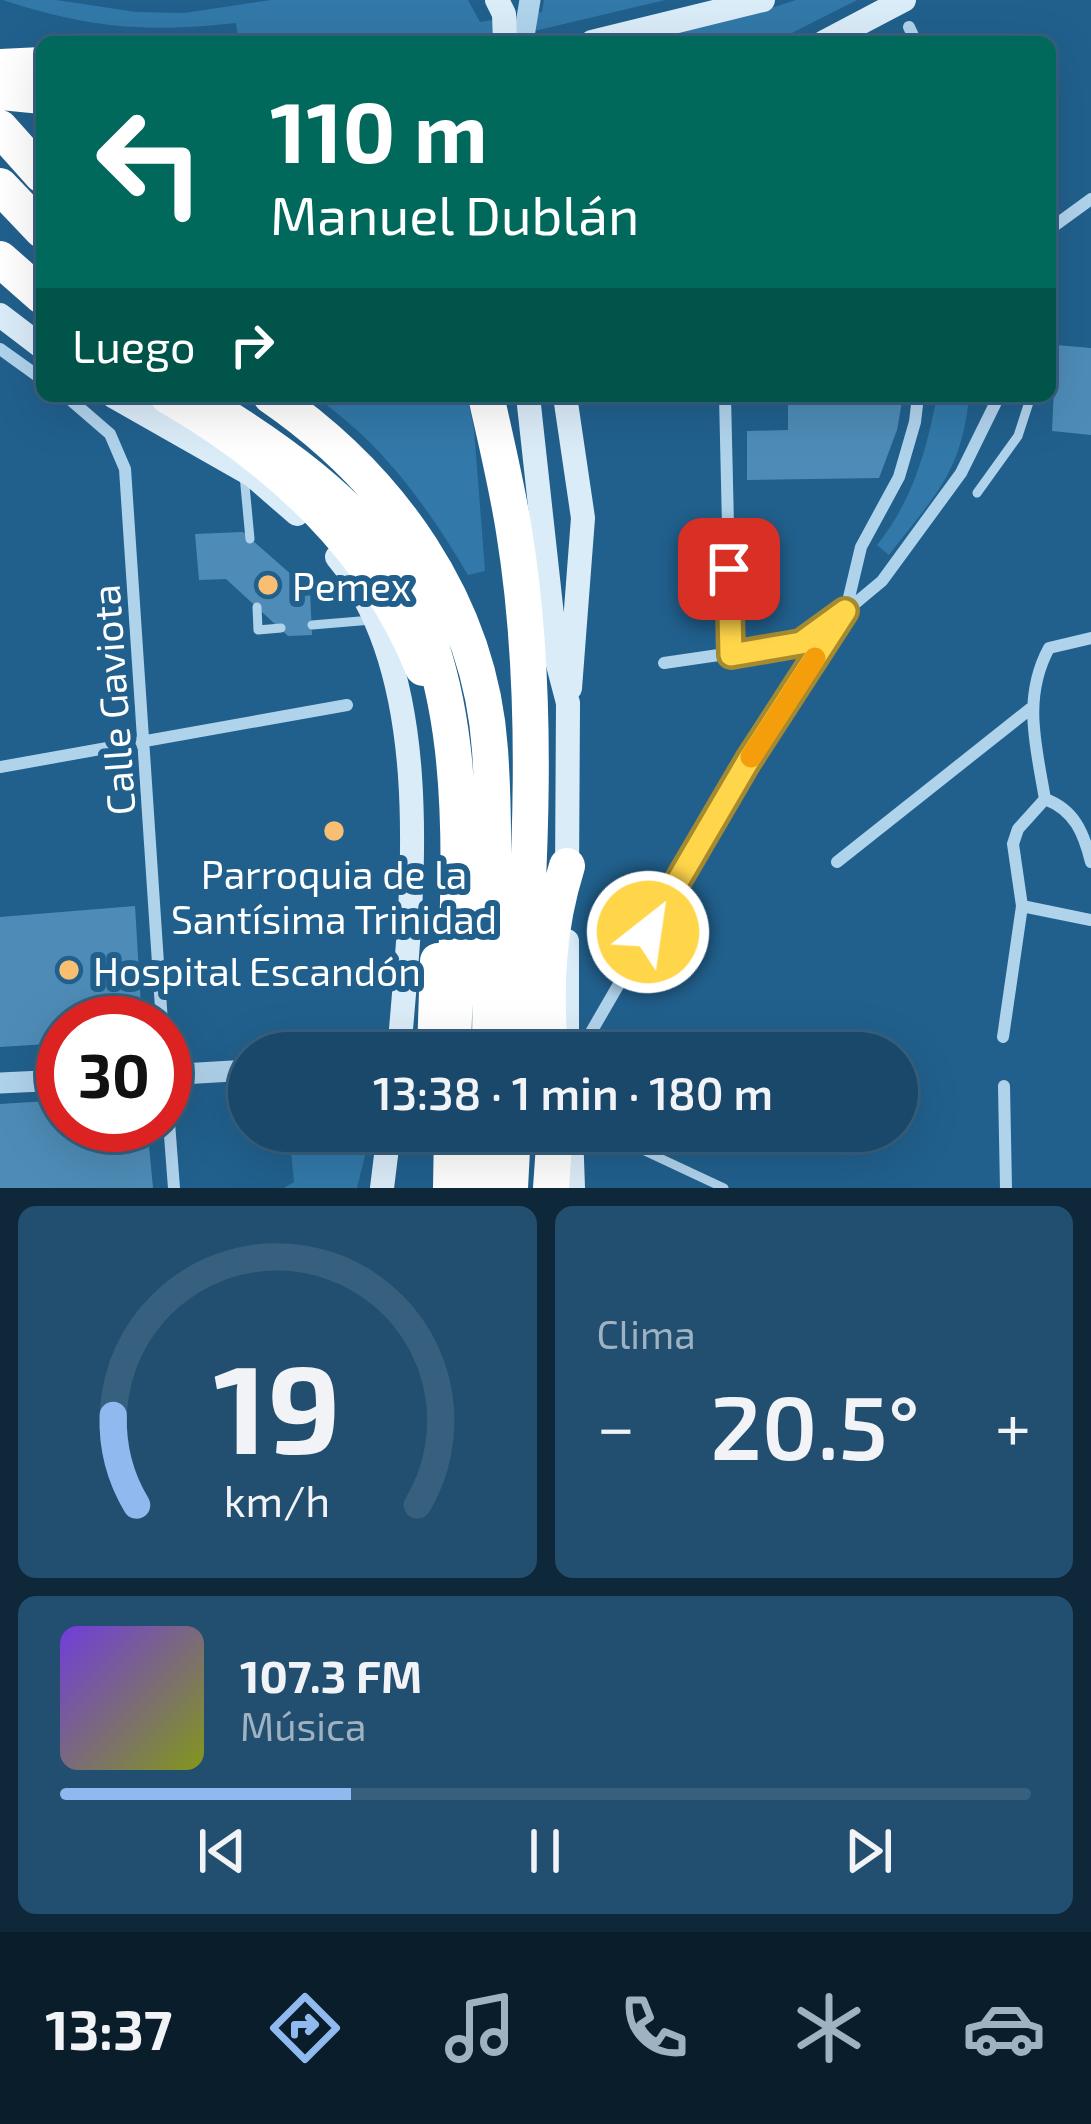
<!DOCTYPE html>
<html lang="es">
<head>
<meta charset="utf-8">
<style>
  :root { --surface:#19486a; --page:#224f70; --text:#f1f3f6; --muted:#9fb2c1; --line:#37607e; --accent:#90b9f0 }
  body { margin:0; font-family:"Exo 2",sans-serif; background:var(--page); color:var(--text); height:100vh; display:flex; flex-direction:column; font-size:45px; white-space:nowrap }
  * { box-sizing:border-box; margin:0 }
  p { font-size:39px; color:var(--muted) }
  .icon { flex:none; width:66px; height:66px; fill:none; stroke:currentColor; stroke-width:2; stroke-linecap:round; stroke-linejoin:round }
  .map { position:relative; height:1188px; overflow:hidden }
  .side { display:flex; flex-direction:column; gap:18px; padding:18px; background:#0e283a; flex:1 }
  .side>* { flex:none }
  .banner { position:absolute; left:36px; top:36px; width:1020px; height:366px; border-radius:18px; box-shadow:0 12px 48px #0002,0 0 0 3px var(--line); background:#00695c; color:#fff; overflow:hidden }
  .speed { position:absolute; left:36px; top:996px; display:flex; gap:24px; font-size:60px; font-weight:700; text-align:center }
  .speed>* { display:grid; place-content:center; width:156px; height:156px; border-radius:50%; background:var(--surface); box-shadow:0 12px 48px #0002,0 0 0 3px var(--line); line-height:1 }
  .speed .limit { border:18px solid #d22; background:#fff; color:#111 }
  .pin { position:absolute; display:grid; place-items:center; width:102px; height:102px; color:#fff; margin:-51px; border-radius:24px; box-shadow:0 6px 18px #0006 }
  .me { position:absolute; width:132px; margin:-66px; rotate:30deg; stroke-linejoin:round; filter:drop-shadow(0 0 9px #0008) }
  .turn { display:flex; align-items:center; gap:42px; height:252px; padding:0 36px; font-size:54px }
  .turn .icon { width:156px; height:156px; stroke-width:2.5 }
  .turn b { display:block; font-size:84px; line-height:102px }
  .then { display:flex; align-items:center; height:114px; padding:0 36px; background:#0003; gap:24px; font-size:45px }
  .big { font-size:90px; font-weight:600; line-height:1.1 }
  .side .card { flex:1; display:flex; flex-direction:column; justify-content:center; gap:18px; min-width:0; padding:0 42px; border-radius:18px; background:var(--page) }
  .side .dial { align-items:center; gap:0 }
  .dial svg { height:312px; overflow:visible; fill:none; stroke:var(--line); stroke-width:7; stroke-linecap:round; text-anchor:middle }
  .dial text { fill:var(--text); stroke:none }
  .song { display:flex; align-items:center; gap:36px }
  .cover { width:144px; height:144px; border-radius:18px; background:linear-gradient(135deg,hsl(260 70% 55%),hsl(70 70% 35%)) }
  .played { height:12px; border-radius:6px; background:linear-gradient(90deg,var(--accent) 30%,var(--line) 30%) }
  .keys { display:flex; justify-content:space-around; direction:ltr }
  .heat { display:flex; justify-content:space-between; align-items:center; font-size:66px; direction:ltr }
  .side .tiles { flex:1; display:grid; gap:18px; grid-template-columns:1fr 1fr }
  .card:last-child { grid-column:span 2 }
  .trip { position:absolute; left:228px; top:1032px; width:690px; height:120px; border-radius:60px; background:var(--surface); box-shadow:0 12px 48px #0002,0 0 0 3px var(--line); font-weight:600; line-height:120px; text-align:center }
  .menu { display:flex; height:192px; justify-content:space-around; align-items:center; background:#0a1d2a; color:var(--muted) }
  .menu .icon { width:84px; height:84px }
  .menu .on { color:var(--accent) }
  .menu b { font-size:54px; color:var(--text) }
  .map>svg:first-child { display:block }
  .green { fill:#3279a9 }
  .building { fill:#4e8cb7 }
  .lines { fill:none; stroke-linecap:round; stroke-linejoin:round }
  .service { stroke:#b0d3ec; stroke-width:9 }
  .minor { stroke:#b0d3ec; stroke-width:12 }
  .tertiary { stroke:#b0d3ec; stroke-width:21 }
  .secondary { stroke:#dbecf9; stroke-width:24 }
  .motorway { stroke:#fff; stroke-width:36 }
  .motorway-bridge { stroke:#fff; stroke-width:36 }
  .route-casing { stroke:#a68a30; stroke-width:30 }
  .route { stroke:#ffd54a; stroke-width:21 }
  .slow { stroke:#f59e0b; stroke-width:21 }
  .poi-dot { fill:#f8be71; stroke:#21608d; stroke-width:4.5 }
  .labels { text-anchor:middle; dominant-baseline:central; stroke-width:12; stroke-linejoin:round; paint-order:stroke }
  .poi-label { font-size:39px; fill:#fff; stroke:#21608d; text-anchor:start }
  .street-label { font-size:39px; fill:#fff; stroke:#21608d }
</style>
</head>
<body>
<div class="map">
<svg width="1091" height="1188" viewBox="0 0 1091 1188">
  <rect width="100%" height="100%" fill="#21608d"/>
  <path class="green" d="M 3,0 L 56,0 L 136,12 L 184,13 L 271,0 L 468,0 L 480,22 L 542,12 L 544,0 L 665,0 L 488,42 L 289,42 L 238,37 L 236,23 C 147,33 88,28 3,0 Z
    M 796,0 L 857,0 L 774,42 L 608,42 L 746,16 Z
    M 314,396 L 467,396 L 474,429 L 485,571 L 468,575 C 426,504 382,443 314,396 Z
    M 937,396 L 969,396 C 962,473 934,496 889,555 L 877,545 C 913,500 926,452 937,396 Z
    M 289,1131 L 371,1131 L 357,1188 L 284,1188 L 294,1182 Z"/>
  <path class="building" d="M 1056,345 L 1091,348 L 1091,435 L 1052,431 Z
    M 788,396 L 903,396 L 897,430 L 879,478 L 747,480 L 747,431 L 788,430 Z
    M 243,532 L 310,591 L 312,635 L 288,636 L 226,579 L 199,580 L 195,534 Z
    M 135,906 L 142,1023 L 63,1023 L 63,1043 L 0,1047 L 0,917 Z
    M 63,1100 L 63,1125 L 147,1125 L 153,1188 L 0,1188 L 0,1104 Z"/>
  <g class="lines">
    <path class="service" d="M 244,475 L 250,539
      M 977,493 L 1018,436 L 1031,396
      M 257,607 L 258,630 L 281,628
      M 312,625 L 372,620
      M 602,1131 L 724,1188"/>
    <path class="minor" d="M 909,27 L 916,42
      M 1050,229 L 1091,199
      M 0,349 L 42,379
      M 66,396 L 110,434 L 125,469 L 162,1023
      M 725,396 L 731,655
      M 846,610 L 861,547 L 899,477 L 915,422 L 918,396
      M 664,663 L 801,643 L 835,619
      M 0,767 L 347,705
      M 1045,799 C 1036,746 1022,698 1049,648 L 1091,638
      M 837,862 L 1030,709
      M 1022,906 L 1091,920
      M 1003,1037 L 1022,906 L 1013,844 L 1018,829 L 1045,799 C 1075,810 1084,834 1091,862
      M 579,1053 L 748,761 L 846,611 L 882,581 L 961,473 L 999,396
      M 165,1070 L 174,1188
      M 1004,1086 L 1006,1188"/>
    <path class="tertiary" d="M 523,42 L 530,0
      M 165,1075 L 249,1070
      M 0,1083 L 63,1080"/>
    <path class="secondary" d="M 497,0 L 504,14 L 505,42
      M 592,42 L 763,0
      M 824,42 L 904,0
      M 0,315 L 42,347
      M 113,396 L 252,475 L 297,514
      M 528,396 L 557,661 L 568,703 L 567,877
      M 565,396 L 583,518 L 570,688
      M 337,557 C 440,680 411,905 399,1053
      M 567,941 L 567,1051
      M 571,1131 L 573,1188
      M 382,1188 L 389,1131"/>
    <path class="motorway" d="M 0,67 L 42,65
      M 0,92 L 42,96
      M 0,128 L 42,175
      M 0,186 L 42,230
      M 0,259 L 42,296
      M 168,396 C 278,459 375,549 423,668
      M 486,396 C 496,441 507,486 514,531 C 542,702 529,881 518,1053
      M 435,1053 L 438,961
      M 550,1053 C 545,987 547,930 567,866
      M 486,1131 L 487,1188
      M 451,1188 L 452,1131
      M 510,1188 L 513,1131
      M 551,1188 L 555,1131"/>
    <path class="motorway-bridge" d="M 191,396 C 254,433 332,485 378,544 C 484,679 456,892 453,1053
      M 271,396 C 390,478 480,602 490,750 C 497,850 490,953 490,1053"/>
  </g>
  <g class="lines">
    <defs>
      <path id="route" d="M 648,932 L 748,761 L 845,611 L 801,643 L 731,655 L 729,569"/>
    </defs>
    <use href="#route" class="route-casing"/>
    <use href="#route" class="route"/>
    <path class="slow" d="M 751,757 L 815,658"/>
  </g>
  <g class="poi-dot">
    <circle cx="268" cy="585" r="12"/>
    <circle cx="334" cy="831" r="12"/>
    <circle cx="69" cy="970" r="12"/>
  </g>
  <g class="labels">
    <g class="poi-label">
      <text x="292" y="585">Pemex</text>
      <text x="334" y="873" text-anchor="middle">Parroquia de la<tspan x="334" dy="45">Santísima Trinidad</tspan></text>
      <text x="93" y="970">Hospital Escandón</text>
    </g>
    <g class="street-label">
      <text transform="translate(112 700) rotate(-94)">Calle Gaviota</text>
    </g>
  </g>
</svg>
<div class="speed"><div class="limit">30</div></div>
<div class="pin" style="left:729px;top:569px;background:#d93025"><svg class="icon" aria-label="arrive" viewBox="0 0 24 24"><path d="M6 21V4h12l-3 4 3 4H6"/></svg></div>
<svg class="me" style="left:648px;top:932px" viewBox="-20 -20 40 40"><circle r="17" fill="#ffd54a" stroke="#fff" stroke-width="3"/><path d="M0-11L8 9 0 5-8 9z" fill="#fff"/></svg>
<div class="trip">13:38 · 1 min · 180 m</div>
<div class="banner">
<div class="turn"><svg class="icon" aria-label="left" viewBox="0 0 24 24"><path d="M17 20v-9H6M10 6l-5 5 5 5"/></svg><div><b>110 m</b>Manuel Dublán</div></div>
<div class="then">Luego<svg class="icon" aria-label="right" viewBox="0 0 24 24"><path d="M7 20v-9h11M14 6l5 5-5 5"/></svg></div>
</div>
</div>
<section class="side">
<div class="tiles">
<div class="card dial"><svg viewBox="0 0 100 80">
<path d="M14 69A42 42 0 1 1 86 69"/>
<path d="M14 69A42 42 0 0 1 8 46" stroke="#90b9f0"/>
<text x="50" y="56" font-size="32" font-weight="700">19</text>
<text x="50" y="72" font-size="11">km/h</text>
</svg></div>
<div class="card"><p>Clima</p>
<div class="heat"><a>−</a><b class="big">20.5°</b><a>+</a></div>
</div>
<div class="card">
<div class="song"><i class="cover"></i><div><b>107.3 FM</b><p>Música</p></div></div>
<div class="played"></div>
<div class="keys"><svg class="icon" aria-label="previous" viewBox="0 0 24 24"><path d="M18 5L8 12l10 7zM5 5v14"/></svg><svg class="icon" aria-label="pause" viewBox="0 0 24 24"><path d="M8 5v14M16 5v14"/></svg><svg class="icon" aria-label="next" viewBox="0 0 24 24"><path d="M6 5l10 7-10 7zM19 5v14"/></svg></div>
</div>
</div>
</section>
<nav class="menu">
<b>13:37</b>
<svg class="icon on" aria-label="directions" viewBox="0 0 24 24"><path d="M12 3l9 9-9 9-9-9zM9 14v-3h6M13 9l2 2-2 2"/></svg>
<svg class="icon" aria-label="music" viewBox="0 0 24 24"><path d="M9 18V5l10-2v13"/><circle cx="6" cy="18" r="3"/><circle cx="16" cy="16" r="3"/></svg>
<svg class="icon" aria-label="phone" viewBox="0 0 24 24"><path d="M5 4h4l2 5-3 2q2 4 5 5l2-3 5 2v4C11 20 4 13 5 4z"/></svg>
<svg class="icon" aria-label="climate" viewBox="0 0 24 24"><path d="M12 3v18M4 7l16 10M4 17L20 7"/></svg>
<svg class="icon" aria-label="car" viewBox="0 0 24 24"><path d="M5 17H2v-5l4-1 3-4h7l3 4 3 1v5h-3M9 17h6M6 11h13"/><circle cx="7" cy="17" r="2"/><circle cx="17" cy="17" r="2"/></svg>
</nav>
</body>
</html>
